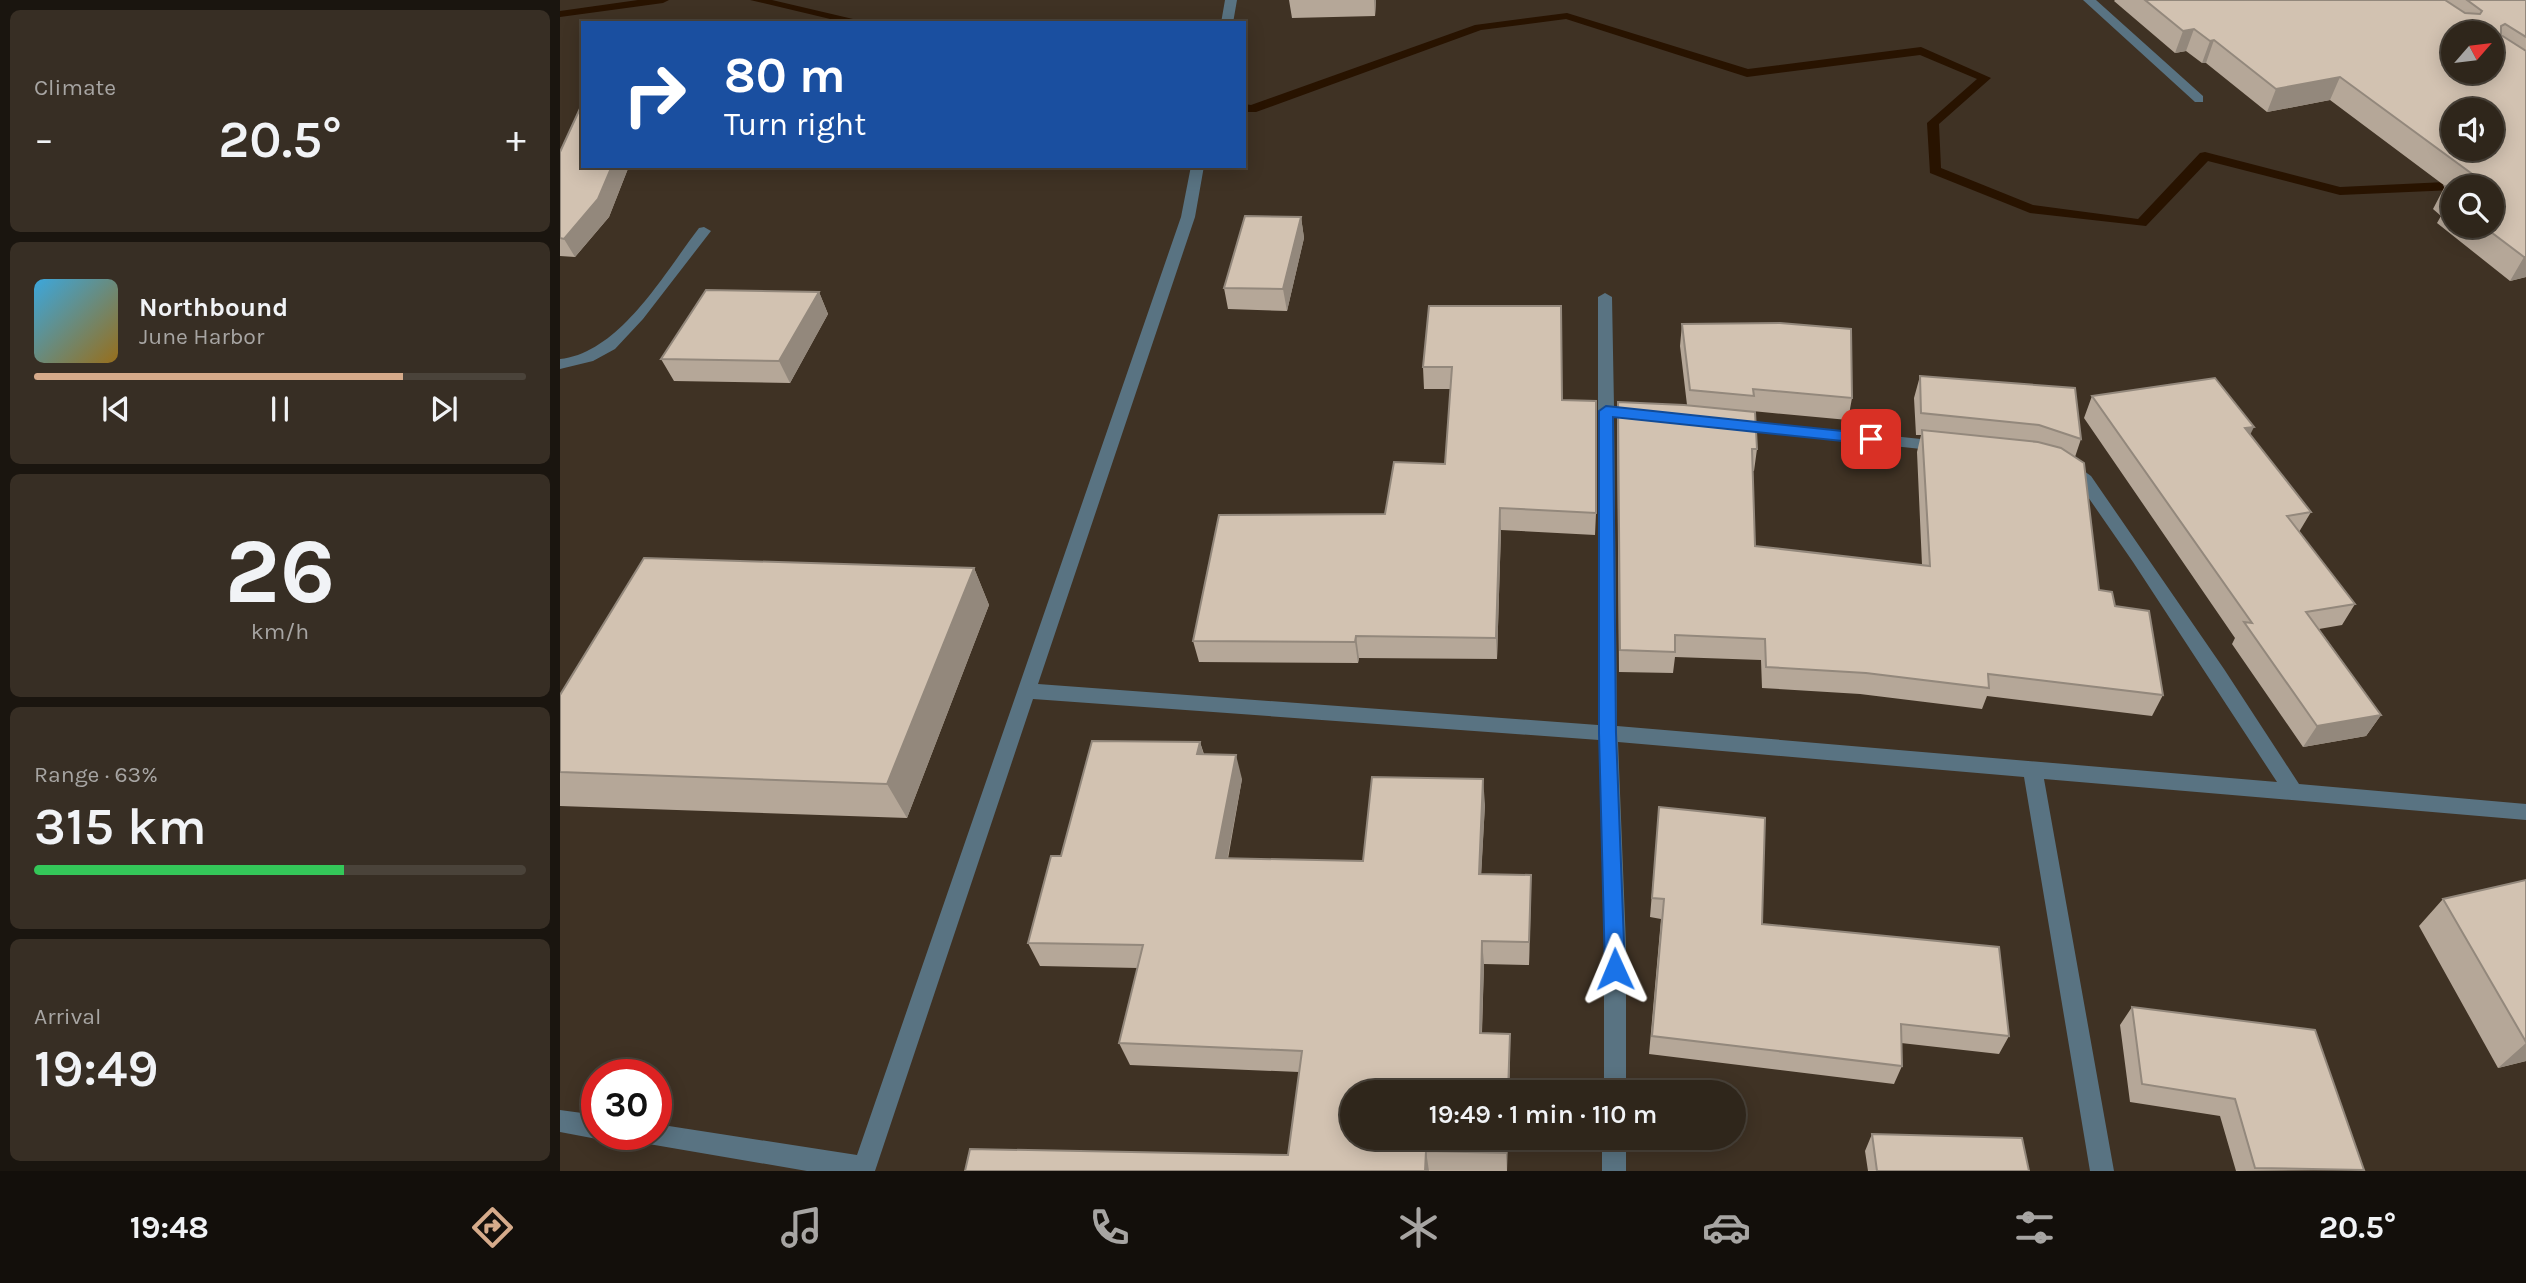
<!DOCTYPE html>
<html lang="en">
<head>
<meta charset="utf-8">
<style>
  :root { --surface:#2f261b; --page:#372e24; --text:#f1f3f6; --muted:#a7a5a3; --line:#4a433a; --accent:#d6ab8b }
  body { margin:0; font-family:Karla,sans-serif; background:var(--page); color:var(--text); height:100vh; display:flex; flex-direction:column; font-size:26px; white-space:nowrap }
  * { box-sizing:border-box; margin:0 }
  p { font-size:23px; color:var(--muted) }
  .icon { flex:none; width:38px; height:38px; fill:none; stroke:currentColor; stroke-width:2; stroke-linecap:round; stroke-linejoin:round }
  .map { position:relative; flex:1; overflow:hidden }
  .sheet { display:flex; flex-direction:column; gap:10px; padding:10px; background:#1a150f; width:560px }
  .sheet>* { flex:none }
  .hud { position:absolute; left:21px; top:21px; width:665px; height:147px; border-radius:0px; box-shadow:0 4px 18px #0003,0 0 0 2px var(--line); background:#1a4fa0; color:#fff; overflow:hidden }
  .needle { width:46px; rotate:62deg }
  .controls { position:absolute; left:1881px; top:21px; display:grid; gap:14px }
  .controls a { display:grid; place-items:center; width:63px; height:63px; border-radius:50%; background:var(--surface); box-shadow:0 4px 18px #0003,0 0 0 2px var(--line); font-size:35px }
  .speed { position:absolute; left:21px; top:1059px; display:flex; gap:14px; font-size:35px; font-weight:700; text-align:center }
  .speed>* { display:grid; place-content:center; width:91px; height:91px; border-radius:50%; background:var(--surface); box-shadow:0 4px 18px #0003,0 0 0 2px var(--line); line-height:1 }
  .speed .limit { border:10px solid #d22; background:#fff; color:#111 }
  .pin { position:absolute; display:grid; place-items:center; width:60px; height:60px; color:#fff; margin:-30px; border-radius:14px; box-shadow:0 4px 10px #0006 }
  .me { position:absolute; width:77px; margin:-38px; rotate:359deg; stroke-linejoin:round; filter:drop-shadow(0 0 5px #0008) }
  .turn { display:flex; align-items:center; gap:24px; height:147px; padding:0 28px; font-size:32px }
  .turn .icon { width:91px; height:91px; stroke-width:2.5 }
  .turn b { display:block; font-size:49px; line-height:60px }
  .big { font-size:52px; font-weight:600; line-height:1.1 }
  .sheet .tile { flex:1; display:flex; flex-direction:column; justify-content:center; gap:10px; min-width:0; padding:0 24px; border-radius:10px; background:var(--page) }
  .sheet .dial { align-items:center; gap:0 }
  .dial b { font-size:91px; line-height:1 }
  .song { display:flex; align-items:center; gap:21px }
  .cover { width:84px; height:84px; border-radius:10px; background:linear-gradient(135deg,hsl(200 70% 55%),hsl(40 70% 35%)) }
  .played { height:7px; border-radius:4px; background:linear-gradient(90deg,var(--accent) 75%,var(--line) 75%) }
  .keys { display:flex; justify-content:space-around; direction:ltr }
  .heat { display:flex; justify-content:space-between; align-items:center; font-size:38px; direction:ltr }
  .charge { height:10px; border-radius:5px; background:linear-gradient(90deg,#34c759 63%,var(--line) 0) }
  .trip { position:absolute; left:780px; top:1080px; width:406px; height:70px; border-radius:35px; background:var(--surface); box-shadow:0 4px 18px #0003,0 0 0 2px var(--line); font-weight:600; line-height:70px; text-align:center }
  .menu { display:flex; height:112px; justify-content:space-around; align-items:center; background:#130f0b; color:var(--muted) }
  .menu .icon { width:49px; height:49px }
  .menu .active { color:var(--accent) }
  .menu b { font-size:32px; color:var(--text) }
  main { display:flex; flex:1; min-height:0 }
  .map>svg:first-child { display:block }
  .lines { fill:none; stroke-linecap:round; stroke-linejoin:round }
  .stream { fill:#281300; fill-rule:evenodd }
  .street { fill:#597382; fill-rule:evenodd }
  .wall { fill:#b5a798; fill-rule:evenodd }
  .shaded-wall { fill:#93887c }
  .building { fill:#d2c2b1; stroke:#93887c; stroke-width:2; fill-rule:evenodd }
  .route { fill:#1a73e8; stroke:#114b97; stroke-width:2 }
</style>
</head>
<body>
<main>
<section class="sheet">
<div class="tile"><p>Climate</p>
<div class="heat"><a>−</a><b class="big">20.5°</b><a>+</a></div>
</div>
<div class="tile">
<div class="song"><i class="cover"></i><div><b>Northbound</b><p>June Harbor</p></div></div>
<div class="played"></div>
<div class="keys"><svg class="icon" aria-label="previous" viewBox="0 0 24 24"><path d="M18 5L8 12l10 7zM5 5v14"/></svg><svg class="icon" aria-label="pause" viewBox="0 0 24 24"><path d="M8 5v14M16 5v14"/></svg><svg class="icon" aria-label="next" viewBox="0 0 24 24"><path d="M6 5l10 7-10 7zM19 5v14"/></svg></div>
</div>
<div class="tile dial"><b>26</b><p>km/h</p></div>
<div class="tile"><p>Range · 63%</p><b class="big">315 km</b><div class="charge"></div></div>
<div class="tile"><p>Arrival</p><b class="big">19:49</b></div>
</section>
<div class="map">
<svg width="1966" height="1171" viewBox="0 0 1966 1171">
  <rect width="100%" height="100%" fill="#3f3224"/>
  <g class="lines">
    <path class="stream" d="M 78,0 L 109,0 L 103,3 L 0,17 L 0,11 Z
      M 190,0 L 212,0 L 310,23 L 287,23 Z
      M 1007,13 L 1188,69 L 1361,47 L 1431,78 L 1379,124 L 1381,168 L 1473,205 L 1578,219 L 1640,153 L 1645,152 L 1780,187 L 1907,181 L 1914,185 L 1894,187 L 1894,190 L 1780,195 L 1648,161 L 1586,226 L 1470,213 L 1370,173 L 1367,123 L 1417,79 L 1360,55 L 1187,77 L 1006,19 L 921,30 L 696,112 L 684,112 L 684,104 L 691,105 L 915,25 Z"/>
    <path class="street" d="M 665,0 L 677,0 L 673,23 L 661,23 Z
      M 1523,0 L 1536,0 L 1643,96 L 1643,102 L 1635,102 Z
      M 631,166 L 644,166 L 635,217 L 478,684 L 1038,725 L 1038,297 L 1045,293 L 1052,297 L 1054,407 L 1081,410 L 1089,415 L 1081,420 L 1054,417 L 1057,726 L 1717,782 L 1573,562 L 1519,484 L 1502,467 L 1504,463 L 1510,461 L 1531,476 L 1664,669 L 1739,784 L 1966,804 L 1966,820 L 1484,779 L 1554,1171 L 1530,1171 L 1464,777 L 1058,742 L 1066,945 L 1066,1092 L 1044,1092 L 1044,945 L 1039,740 L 473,699 L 315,1171 L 247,1171 L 77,1142 L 73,1134 L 96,1134 L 96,1124 L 297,1155 L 621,217 Z
      M 144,227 L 151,231 L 83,319 L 55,349 L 33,361 L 0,369 L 0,359 C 60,353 105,272 139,228 Z
      M 1171,419 L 1380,441 L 1388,446 L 1380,451 L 1165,428 L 1163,424 Z
      M 0,1110 L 37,1115 L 37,1134 L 45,1135 L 37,1139 L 0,1132 Z
      M 1042,1138 L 1066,1138 L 1066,1171 L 1042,1171 Z"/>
  </g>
  <path class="wall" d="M 729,0 L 816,0 L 815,16 L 732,18 Z
    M 1555,0 L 1966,0 L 1966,277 L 1950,281 L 1877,223 L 1881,216 L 1873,209 L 1885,186 L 1770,100 L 1707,112 L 1646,63 L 1642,63 L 1626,51 L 1615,53 L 1554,1 ZM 1894,187 L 1932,226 L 1894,226 Z
    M 0,152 L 23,166 L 69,166 L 49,217 L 15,257 L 0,256 Z
    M 741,217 L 744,238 L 727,311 L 668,309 L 664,288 Z
    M 259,292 L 268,314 L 230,383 L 114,381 L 101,359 Z
    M 869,306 L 1002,400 L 1036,513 L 1035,535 L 941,530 L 937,659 L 799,658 L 798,663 L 639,662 L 633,641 L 825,514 L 885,464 L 891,389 L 864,389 L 863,367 Z
    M 1122,324 L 1292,398 L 1288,420 L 1192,411 L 1197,449 L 1194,471 L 1193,471 L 1195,546 L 1362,565 L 1357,452 L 1361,435 L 1356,435 L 1354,398 L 1360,376 L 1521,439 L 1515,457 L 1539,590 L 1555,606 L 1603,695 L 1592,716 L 1427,696 L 1422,709 L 1300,694 L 1202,688 L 1201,660 L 1115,657 L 1113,673 L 1059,672 L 1057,424 L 1058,402 L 1127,405 L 1120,346 Z
    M 1532,396 L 1690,435 L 1751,512 L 1739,532 L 1795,604 L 1782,625 L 1759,629 L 1821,715 L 1806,736 L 1743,747 L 1672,644 L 1675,638 L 1524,418 Z
    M 414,568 L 429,605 L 347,818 L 0,806 L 0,695 Z
    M 640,742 L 644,754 L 682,779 L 668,859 L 803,861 L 925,804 L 921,874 L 971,875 L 969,965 L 924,964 L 922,1033 L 950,1055 L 947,1171 L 405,1171 L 728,1155 L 739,1072 L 570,1065 L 559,1043 L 578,968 L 480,966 L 468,943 Z
    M 1099,807 L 1202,924 L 1449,1036 L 1439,1054 L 1341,1043 L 1342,1066 L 1334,1084 L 1089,1054 L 1101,919 L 1090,917 Z
    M 1966,880 L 1966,1061 L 1938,1068 L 1859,926 L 1883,899 Z
    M 1572,1007 L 1804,1170 L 1676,1171 L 1660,1116 L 1570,1102 L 1560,1025 Z
    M 1312,1134 L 1469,1171 L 1308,1171 L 1305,1151 Z"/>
  <path class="shaded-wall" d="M 814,0 L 816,0 L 815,16 Z
    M 1634,29 L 1626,51 L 1615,53 L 1623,31 Z
    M 1654,40 L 1646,63 L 1642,63 L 1650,41 Z
    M 1780,77 L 1770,100 L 1707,112 L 1716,89 Z
    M 52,166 L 69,166 L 49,217 L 15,257 L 4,239 Z
    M 741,217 L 744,238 L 727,311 L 723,289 Z
    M 1964,257 L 1966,257 L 1966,277 L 1950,281 Z
    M 259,292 L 268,314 L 230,383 L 219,361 Z
    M 1694,427 L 1683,449 L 1685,428 Z
    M 940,508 L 941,530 L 937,659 L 936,638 Z
    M 414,568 L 429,605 L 347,818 L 327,784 Z
    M 796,636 L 799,658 L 798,663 L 795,642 Z
    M 1821,715 L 1806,736 L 1743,747 L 1757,726 Z
    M 640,742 L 647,767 L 637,754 Z
    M 676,755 L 682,779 L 663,882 L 656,858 Z
    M 923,779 L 925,804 L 920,898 L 919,874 Z
    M 971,875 L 971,898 L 969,965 L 969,942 Z
    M 922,941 L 924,964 L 921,1055 L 920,1033 Z
    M 950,1034 L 950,1055 L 949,1092 L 948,1092 Z
    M 1966,1043 L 1966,1061 L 1938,1068 Z
    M 946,1138 L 948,1138 L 946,1171 Z
    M 866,1151 L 869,1171 L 865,1171 Z"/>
  <path class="building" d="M 1585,0 L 1885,0 L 1905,13 L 1920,14 L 1922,11 L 1907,0 L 1966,0 L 1966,37 L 1945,24 L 1941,26 L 1941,35 L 1966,51 L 1966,257 L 1964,257 L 1923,226 L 1932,226 L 1932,187 L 1894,187 L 1894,193 L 1885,186 L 1919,179 L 1780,77 L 1716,89 L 1654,40 L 1650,41 L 1634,29 L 1623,31 ZM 1894,33 L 1932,33 L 1932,72 L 1894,72 ZM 1894,110 L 1932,110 L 1932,149 L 1894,149 Z
    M 23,102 L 23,166 L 52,166 L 38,199 L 4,239 L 0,238 L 0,152 Z
    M 685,216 L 741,217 L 723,289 L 664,288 Z
    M 146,290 L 259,292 L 219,361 L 101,359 Z
    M 869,306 L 1001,306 L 1002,400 L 1036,401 L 1036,513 L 940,508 L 936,638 L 796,636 L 795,642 L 633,641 L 659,515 L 825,514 L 834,462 L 885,464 L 892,367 L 863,367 Z
    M 1220,323 L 1291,329 L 1292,398 L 1193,389 L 1194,396 L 1130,390 L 1122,324 Z
    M 1360,376 L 1515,388 L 1521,439 L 1479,425 L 1361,413 Z
    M 1655,378 L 1694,427 L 1685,428 L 1751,512 L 1727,516 L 1795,604 L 1746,612 L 1821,715 L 1757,726 L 1684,622 L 1692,623 L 1532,396 Z
    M 1058,402 L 1124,405 L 1195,412 L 1197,449 L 1192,449 L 1195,546 L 1370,566 L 1362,430 L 1478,442 L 1501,448 L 1524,463 L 1539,590 L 1552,592 L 1555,606 L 1589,611 L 1603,695 L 1428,674 L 1429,688 L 1306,673 L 1206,667 L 1205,639 L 1115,635 L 1115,652 L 1060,650 Z
    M 84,558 L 414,568 L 327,784 L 0,772 L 0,695 Z
    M 532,741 L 640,742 L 637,754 L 676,755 L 656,858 L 803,861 L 812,777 L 923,779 L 919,874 L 971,875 L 969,942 L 922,941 L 920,1033 L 950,1034 L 948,1092 L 793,1092 L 793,1138 L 946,1138 L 946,1153 L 866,1151 L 865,1171 L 405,1171 L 410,1149 L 728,1155 L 742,1051 L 559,1043 L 583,945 L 468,943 L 491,856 L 501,856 Z
    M 1099,807 L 1205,818 L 1202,924 L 1439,947 L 1449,1036 L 1341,1024 L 1342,1066 L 1092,1036 L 1104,899 L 1092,898 Z
    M 1966,880 L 1966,1042 L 1883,899 Z
    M 1572,1007 L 1755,1030 L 1804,1170 L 1695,1168 L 1675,1099 L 1582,1084 Z
    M 1312,1134 L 1462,1138 L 1469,1171 L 1317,1171 Z"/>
  <path class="route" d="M 1046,406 L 1311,434 L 1319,439 L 1311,444 L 1053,417 L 1056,733 L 1065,969 L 1062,976 L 1055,978 L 1048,976 L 1045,969 L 1039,733 L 1039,411 Z"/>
</svg>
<div class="controls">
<a><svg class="needle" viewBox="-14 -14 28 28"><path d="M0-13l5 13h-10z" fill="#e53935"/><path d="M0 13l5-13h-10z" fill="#a7a5a3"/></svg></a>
<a><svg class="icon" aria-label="sound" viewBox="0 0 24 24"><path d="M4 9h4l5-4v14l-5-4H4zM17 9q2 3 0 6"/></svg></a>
<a><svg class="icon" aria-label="search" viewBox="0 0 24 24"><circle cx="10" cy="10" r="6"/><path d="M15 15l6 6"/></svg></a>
</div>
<div class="speed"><div class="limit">30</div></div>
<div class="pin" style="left:1311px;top:439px;background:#d93025"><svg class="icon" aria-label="arrive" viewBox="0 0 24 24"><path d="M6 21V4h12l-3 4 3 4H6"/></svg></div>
<svg class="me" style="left:1055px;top:969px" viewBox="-20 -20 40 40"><path d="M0-17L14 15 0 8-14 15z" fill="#1a73e8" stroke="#fff" stroke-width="4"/></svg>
<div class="trip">19:49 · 1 min · 110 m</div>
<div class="hud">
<div class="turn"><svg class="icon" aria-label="right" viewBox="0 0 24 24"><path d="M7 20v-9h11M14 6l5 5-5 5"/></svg><div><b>80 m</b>Turn right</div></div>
</div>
</div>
</main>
<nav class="menu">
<b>19:48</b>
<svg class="icon active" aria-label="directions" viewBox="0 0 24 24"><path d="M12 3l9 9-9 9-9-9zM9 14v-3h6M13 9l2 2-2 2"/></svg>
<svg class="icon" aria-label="music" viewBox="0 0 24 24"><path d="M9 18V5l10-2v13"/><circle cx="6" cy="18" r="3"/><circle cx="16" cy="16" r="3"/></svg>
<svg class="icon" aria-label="phone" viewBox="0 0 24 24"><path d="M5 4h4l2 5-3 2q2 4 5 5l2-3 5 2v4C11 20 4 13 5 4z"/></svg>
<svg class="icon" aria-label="climate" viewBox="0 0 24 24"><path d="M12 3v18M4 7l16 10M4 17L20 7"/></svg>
<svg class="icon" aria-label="car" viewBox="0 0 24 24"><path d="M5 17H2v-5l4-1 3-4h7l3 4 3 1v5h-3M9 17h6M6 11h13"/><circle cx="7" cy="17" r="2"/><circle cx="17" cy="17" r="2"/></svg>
<svg class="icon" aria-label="filters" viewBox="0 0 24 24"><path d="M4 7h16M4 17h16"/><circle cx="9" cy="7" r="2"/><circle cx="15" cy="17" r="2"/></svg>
<b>20.5°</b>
</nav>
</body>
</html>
